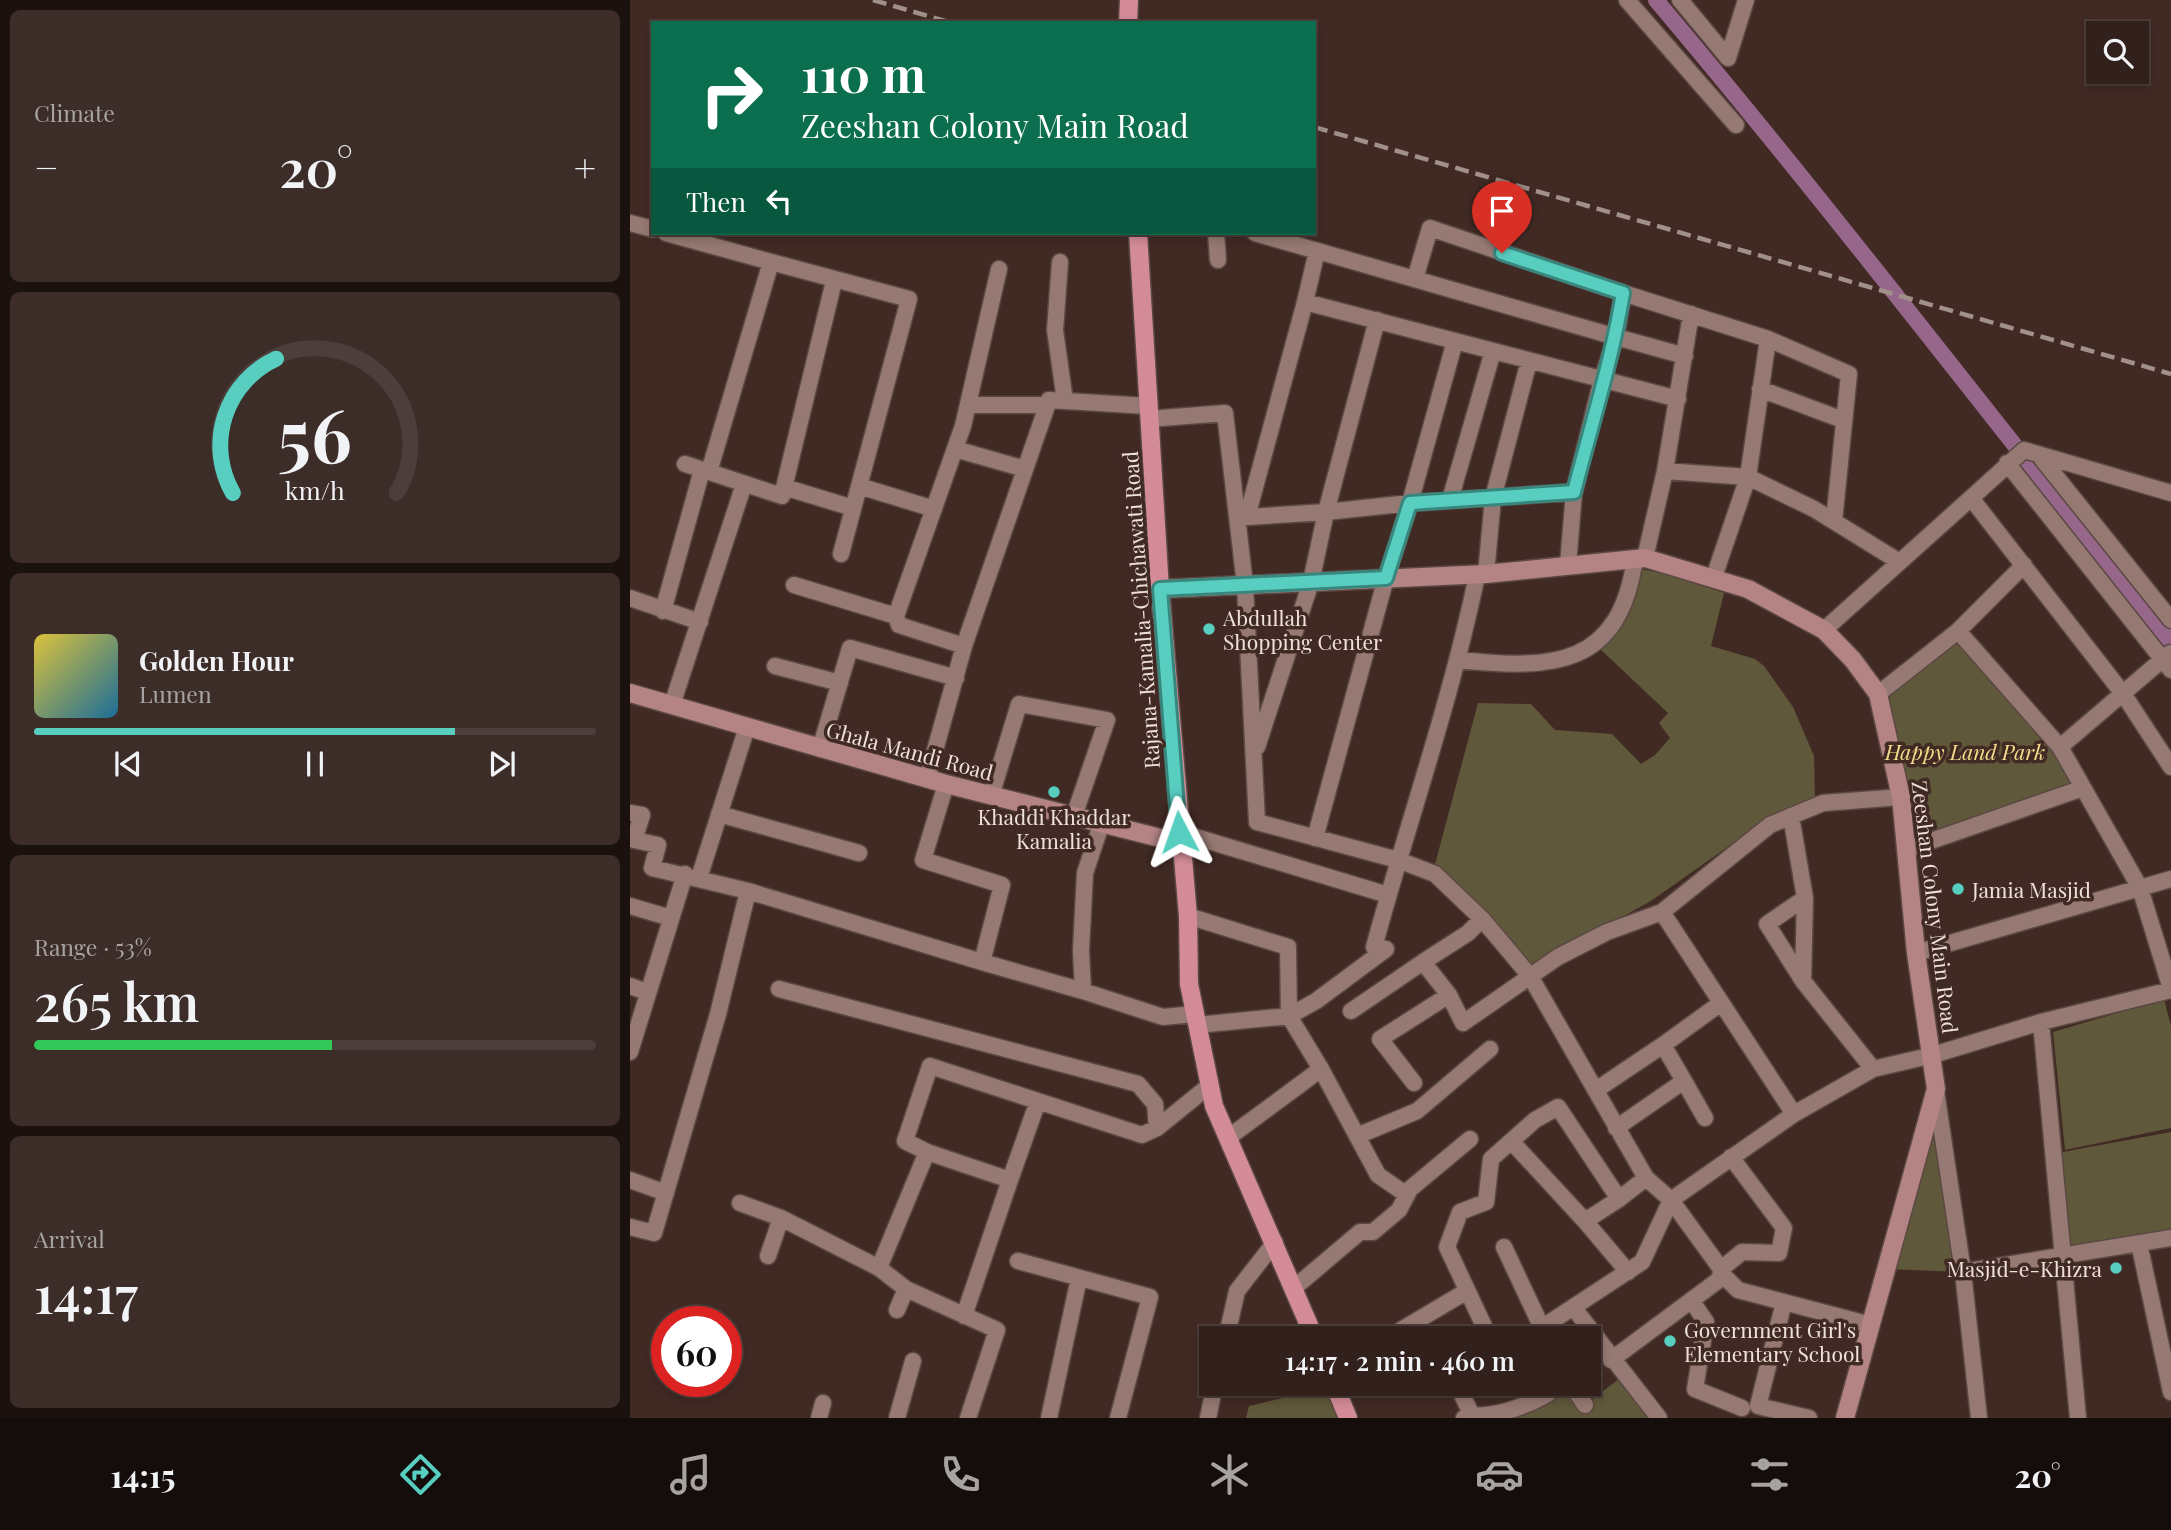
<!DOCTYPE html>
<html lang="en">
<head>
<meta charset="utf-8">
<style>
  :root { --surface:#31201b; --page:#3d2d28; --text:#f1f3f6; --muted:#a8a3a3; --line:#4c3e3a; --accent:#58cec0 }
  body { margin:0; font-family:"Playfair Display",serif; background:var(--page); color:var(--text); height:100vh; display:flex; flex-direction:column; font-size:26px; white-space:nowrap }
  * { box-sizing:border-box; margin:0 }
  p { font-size:23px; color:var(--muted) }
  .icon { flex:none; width:38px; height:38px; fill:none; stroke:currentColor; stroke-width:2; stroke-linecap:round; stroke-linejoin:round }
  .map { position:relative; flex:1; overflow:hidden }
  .panel { display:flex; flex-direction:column; gap:10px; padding:10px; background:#1b120f; width:630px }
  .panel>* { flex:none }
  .hud { position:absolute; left:21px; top:21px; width:665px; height:214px; border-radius:0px; box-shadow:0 4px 10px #0003,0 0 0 2px var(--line); background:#0b6e4f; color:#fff; overflow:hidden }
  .controls { position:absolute; left:1456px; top:21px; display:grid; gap:14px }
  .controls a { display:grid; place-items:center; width:63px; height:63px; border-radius:0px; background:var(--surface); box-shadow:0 4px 10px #0003,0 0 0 2px var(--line); font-size:35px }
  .speed { position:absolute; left:21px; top:1306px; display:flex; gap:14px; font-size:35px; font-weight:700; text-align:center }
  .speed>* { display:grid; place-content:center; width:91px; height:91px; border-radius:50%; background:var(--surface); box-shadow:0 4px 10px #0003,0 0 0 2px var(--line); line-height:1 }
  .speed .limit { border:10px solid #d22; background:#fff; color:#111 }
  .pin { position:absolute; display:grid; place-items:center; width:60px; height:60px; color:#fff; margin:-72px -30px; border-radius:50% 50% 50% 0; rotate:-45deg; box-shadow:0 0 7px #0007 }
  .pin .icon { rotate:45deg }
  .me { position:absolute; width:77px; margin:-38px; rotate:356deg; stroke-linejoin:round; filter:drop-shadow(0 0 5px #0008) }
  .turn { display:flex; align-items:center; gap:24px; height:147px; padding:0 35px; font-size:32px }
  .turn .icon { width:91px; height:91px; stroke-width:2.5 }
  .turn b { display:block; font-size:49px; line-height:60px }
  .then { display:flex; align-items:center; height:66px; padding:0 35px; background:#0003; gap:14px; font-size:26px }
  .big { font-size:52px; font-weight:600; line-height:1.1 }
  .panel .card { flex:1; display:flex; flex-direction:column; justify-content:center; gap:10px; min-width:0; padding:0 24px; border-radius:10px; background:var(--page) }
  .panel .dial { align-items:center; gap:0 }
  .dial svg { height:182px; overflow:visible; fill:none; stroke:var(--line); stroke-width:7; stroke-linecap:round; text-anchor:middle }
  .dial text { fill:var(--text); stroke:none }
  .song { display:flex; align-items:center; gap:21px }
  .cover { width:84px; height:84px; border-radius:10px; background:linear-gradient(135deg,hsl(50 70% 55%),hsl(200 70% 35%)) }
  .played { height:7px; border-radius:4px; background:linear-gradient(90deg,var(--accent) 75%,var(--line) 75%) }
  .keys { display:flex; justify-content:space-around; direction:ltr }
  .heat { display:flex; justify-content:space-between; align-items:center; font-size:38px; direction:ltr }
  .charge { height:10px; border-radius:5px; background:linear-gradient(90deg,#34c759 53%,var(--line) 0) }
  .trip { position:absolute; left:569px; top:1326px; width:402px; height:70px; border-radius:0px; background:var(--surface); box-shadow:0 4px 10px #0003,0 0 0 2px var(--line); font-weight:600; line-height:70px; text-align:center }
  .tabs { display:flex; height:112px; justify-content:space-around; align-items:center; background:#140d0b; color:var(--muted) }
  .tabs .icon { width:49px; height:49px }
  .tabs .current { color:var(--accent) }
  .tabs b { font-size:32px; color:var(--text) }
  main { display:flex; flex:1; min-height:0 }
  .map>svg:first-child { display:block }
  .green { fill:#60583a }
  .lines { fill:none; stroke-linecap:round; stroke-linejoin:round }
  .canal { stroke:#96678a; stroke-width:16 }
  .street-casing { stroke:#5b4843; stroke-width:19 }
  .secondary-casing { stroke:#5b4843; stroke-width:21 }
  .primary-casing { stroke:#5b4843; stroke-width:21 }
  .street { stroke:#957972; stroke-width:16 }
  .secondary { stroke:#b48384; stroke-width:18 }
  .primary { stroke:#d38c97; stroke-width:18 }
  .rail { stroke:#a2908a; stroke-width:4.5; stroke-dasharray:14 7; stroke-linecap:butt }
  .route-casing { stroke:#39867d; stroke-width:18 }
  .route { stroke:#58cec0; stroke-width:12 }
  .poi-dot { fill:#58cec0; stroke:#412a24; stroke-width:2.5 }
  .labels { text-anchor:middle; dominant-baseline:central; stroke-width:7; stroke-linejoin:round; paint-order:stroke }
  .street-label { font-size:21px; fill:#efe0db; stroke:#412a24 }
  .poi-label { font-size:21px; fill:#efe0db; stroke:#412a24; text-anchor:start }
  .park-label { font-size:21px; font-style:italic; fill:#f3dd8a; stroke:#412a24 }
</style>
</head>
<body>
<main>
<section class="panel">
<div class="card"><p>Climate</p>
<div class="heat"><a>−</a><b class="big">20°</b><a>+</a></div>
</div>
<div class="card dial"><svg viewBox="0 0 100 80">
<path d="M14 69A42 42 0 1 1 86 69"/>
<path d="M14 69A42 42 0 0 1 33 10" stroke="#58cec0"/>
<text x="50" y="56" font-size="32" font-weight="700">56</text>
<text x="50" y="72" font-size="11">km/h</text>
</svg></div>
<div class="card">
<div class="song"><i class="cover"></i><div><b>Golden Hour</b><p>Lumen</p></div></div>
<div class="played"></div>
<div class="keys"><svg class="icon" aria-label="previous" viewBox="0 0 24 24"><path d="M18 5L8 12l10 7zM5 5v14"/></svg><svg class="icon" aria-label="pause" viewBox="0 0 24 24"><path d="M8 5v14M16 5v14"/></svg><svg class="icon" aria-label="next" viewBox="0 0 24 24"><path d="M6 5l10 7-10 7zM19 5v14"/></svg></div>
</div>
<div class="card"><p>Range · 53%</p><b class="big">265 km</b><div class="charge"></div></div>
<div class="card"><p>Arrival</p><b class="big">14:17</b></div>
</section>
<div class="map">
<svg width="1541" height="1418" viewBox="0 0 1541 1418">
  <rect width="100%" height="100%" fill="#412a24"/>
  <path class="green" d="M 1010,569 L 1037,574 L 1094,593 L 1081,646 L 1125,659 L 1134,666 L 1163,707 L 1184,756 L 1185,801 L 1137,819 L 1021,901 L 899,968 L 804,868 L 848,703 L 901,704 L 925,730 L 982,734 L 1011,764 L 1025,755 L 1040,738 L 1029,723 L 1038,713 L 968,647 Z
    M 1325,633 L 1430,747 L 1453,788 L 1278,849 L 1248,694 Z
    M 1534,999 L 1541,1026 L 1541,1128 L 1435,1150 L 1423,1032 Z
    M 1306,1089 L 1333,1272 L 1256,1269 Z
    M 1541,1132 L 1541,1237 L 1435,1253 L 1427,1153 Z
    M 994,1375 L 1029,1418 L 834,1418 L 857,1418 L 930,1384 L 955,1405 Z
    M 705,1386 L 718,1418 L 616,1418 L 619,1406 Z"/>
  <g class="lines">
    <path class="canal" d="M 1026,0 C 1203,210 1369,428 1541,642"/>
    <defs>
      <path id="street" d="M 997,0 L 1106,125
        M 1050,0 L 1098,58
        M 1098,58 L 1116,0
        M 0,223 L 23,229
        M 36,233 L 141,262
        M 586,233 L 588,260
        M 625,233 L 986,337 L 972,379 L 944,492 L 780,503 L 756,578 L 685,838
        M 430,262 L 425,330 L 435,401
        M 785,279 L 800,228 L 993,293
        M 675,302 L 687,251
        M 747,320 L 696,512 L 617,517 L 675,302 L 1048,399
        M 1055,356 L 986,337 L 993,293 L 1138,339 L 1219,374 L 1204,521
        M 1130,389 L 1213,420
        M 338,405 L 417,405
        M 519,419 L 595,413 L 615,585 L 627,822 L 768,860 L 805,874 L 852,919 L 900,976 L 1016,1178
        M 325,449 L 395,469
        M 1408,454 L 1541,620
        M 1377,463 L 1541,670
        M 55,464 L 152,496 L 204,281
        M 1035,471 L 1061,314
        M 79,472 L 141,262 L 279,299 L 211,554
        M 229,486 L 304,509
        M 154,487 L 223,508
        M 1341,498 L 1394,450 L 1541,493
        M 820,500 L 863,351
        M 1015,558 L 1035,471 L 1118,477 L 1184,509 L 1268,561
        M 938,565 L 944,492
        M 856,574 L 863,498 L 899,361
        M 1084,577 L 1118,477 L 1138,339
        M 164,585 L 266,616
        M 0,598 L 70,622
        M 33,611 L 72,470
        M 1194,630 L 1341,498 L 1494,695 L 1541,767
        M 1328,631 L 1394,565
        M 334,646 L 269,625 L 266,616 L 333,426 L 369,269
        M 829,660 C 923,670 990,667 1005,558
        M 145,666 L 210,683
        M 1248,694 L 1328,631 L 1430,747 L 1510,888 L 1541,989
        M 42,705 L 114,484
        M 627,747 L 681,582 L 696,512 L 780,503 L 825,341
        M 1430,747 L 1540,653
        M 190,749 L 220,648 L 326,678
        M 297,779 L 334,646 L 419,400 L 518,406
        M 316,784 L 293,860 L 372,885 L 352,962 L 453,991
        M 361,796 L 389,704 L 477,720 L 443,819
        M 0,813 L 12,815 L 4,840 L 28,845 L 22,868 L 118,891 L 352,962
        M 89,814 L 229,853
        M 1161,816 L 1175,898 L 1173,981
        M 471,825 L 455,873 L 451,950 L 453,991 L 533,1017 L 565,1014
        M 549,832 L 758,895
        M 1278,849 L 1453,788
        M 69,878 L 117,727
        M 1175,898 L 1137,924 L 1173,981 L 1243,1069
        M 0,906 L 41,918
        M 1032,912 L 1164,1114
        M 558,916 L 658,947 L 659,1016 L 691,1069
        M 1286,953 L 1541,879
        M 0,986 L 17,992
        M 819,995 L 793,962 L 838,933 L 852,919
        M 721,1011 L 793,962
        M 1411,1022 L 1448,1418
        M 567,1025 L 659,1016 L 686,1001 L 756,949 L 744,947 C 778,822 821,701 847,575
        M 1033,1045 L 1091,1003
        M 0,1052 L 55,874
        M 784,1083 L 750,1039 L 819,995 L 833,1023 L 928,957 L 977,932 L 1032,912 L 1140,825 L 1193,803 L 1271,797
        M 966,1090 L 1033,1045 L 1054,1081
        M 1306,1091 L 1333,1272 L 1349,1418
        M 527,1128 L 580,1085
        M 986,1128 L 1054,1081 L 1075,1118
        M 727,1136 L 787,1111 L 860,1049
        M 599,1137 L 691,1069 L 748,1175 L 777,1195
        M 881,1141 L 955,1221
        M 297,1152 L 380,1180 L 408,1101
        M 0,1180 L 36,1193
        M 110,1203 L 151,1218
        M 0,1227 L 24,1233 L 88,1014 L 118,891
        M 1509,1243 L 1541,1392
        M 874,1247 L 912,1328
        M 138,1256 L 151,1218 L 249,1268 L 297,1152 L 275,1141 L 300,1066 L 512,1135 L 527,1128 L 525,1104 L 508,1084 L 149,989
        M 388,1261 L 520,1297 L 488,1418
        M 249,1268 L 276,1289 L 267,1310
        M 1091,1269 L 1112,1252 L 1149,1253 L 1154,1228 L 1101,1157
        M 1333,1272 L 1541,1238
        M 1091,1273 L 1108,1290 L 1241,1325
        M 664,1288 L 730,1232 L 743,1232 L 769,1210 L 780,1189 L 840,1139
        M 276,1289 L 367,1330 L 338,1418
        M 1061,1300 L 1076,1322 L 1065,1389 L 1112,1408
        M 1154,1302 L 1128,1406 L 1179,1418
        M 943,1307 L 1029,1418
        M 334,1316 L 380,1180
        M 596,1339 L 607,1291 L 645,1242
        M 756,1339 L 837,1291
        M 860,1339 L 817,1247 L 830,1212 L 856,1202 L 861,1159 L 905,1120 L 928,1107 L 989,1199 L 955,1221 L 998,1272
        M 900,1339 L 916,1325 L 1012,1262 L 1041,1200 L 1164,1114 L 1243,1069 L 1303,1055 L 1411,1022 L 1541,990
        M 981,1360 L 1090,1279 L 1091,1269 L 1041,1200 L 1016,1178 L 989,1199
        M 941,1384 L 955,1405
        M 842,1415 C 866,1418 912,1402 930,1384
        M 189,1418 L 193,1403
        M 267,1418 L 283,1361
        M 419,1418 L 449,1278
        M 578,1418 L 585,1384
        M 834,1418 L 842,1415 L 829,1389 L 839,1384"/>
      <path id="secondary" d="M 530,589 L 856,574 L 1015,558 L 1118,589 L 1194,630 L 1223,660 L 1248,694 L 1271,797 L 1286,953 L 1306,1089 L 1215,1418
        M 0,693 L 316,784 L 550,843"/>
      <path id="primary" d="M 498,23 L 499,0
        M 508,233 L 530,589 L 558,916 L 559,984 L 584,1106 L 685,1339
        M 704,1384 L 718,1418"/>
    </defs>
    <use href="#street" class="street-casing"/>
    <use href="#secondary" class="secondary-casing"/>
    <use href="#primary" class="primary-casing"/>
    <use href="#street" class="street"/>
    <use href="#secondary" class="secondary"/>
    <use href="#primary" class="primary"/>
    <path class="rail" d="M 243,0 L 322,23
      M 684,127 L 1541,374"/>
  </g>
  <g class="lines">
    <defs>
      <path id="route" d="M 549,832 L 530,589 L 756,578 L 780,503 L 944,492 C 961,426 982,360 993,293 L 872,253"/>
    </defs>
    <use href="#route" class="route-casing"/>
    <use href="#route" class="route"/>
  </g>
  <g class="poi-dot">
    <circle cx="579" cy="629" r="7"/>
    <circle cx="424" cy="792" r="7"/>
    <circle cx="1328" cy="889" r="7"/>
    <circle cx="1486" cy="1268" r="7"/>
    <circle cx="1040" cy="1341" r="7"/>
  </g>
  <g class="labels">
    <g class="street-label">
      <text transform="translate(510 610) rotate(-94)">Rajana-Kamalia-Chichawati Road</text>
      <text transform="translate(280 750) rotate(15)">Ghala Mandi Road</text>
      <text transform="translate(1306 907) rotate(83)">Zeeshan Colony Main Road</text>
    </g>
    <g class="poi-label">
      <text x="593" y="617">Abdullah<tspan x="593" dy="24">Shopping Center</tspan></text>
      <text x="424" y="816" text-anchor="middle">Khaddi Khaddar<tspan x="424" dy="24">Kamalia</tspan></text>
      <text x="1342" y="889">Jamia Masjid</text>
      <text x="1472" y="1268" text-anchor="end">Masjid-e-Khizra</text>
      <text x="1054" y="1329">Government Girl's<tspan x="1054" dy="24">Elementary School</tspan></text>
    </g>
    <g class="park-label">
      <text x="1335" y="751">Happy Land Park</text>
    </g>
  </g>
</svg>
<div class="controls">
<a><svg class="icon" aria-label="search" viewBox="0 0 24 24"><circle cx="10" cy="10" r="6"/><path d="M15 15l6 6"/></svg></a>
</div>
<div class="speed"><div class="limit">60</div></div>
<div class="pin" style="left:872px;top:253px;background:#d93025"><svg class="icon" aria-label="arrive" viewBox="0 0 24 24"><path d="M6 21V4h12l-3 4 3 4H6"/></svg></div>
<svg class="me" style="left:549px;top:832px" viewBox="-20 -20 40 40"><path d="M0-17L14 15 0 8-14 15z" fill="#58cec0" stroke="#fff" stroke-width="4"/></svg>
<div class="trip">14:17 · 2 min · 460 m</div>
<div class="hud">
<div class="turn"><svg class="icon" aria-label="right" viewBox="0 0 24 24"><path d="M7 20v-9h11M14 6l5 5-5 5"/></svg><div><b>110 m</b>Zeeshan Colony Main Road</div></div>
<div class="then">Then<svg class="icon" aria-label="left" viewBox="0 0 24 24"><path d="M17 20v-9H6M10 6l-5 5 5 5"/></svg></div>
</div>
</div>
</main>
<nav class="tabs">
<b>14:15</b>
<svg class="icon current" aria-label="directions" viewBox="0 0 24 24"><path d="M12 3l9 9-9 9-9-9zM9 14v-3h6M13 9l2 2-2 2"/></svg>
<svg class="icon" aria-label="music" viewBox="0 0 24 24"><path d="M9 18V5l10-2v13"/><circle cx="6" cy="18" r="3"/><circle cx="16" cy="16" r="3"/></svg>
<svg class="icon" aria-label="phone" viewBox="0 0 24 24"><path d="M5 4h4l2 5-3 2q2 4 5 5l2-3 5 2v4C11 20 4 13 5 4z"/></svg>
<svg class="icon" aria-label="climate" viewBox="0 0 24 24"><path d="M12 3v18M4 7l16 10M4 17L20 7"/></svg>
<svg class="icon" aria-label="car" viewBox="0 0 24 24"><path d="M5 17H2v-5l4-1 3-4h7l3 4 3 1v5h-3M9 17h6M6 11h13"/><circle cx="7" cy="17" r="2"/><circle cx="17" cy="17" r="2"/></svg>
<svg class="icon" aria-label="filters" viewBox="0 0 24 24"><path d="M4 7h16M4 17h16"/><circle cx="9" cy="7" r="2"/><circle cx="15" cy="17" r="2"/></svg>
<b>20°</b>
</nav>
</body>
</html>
